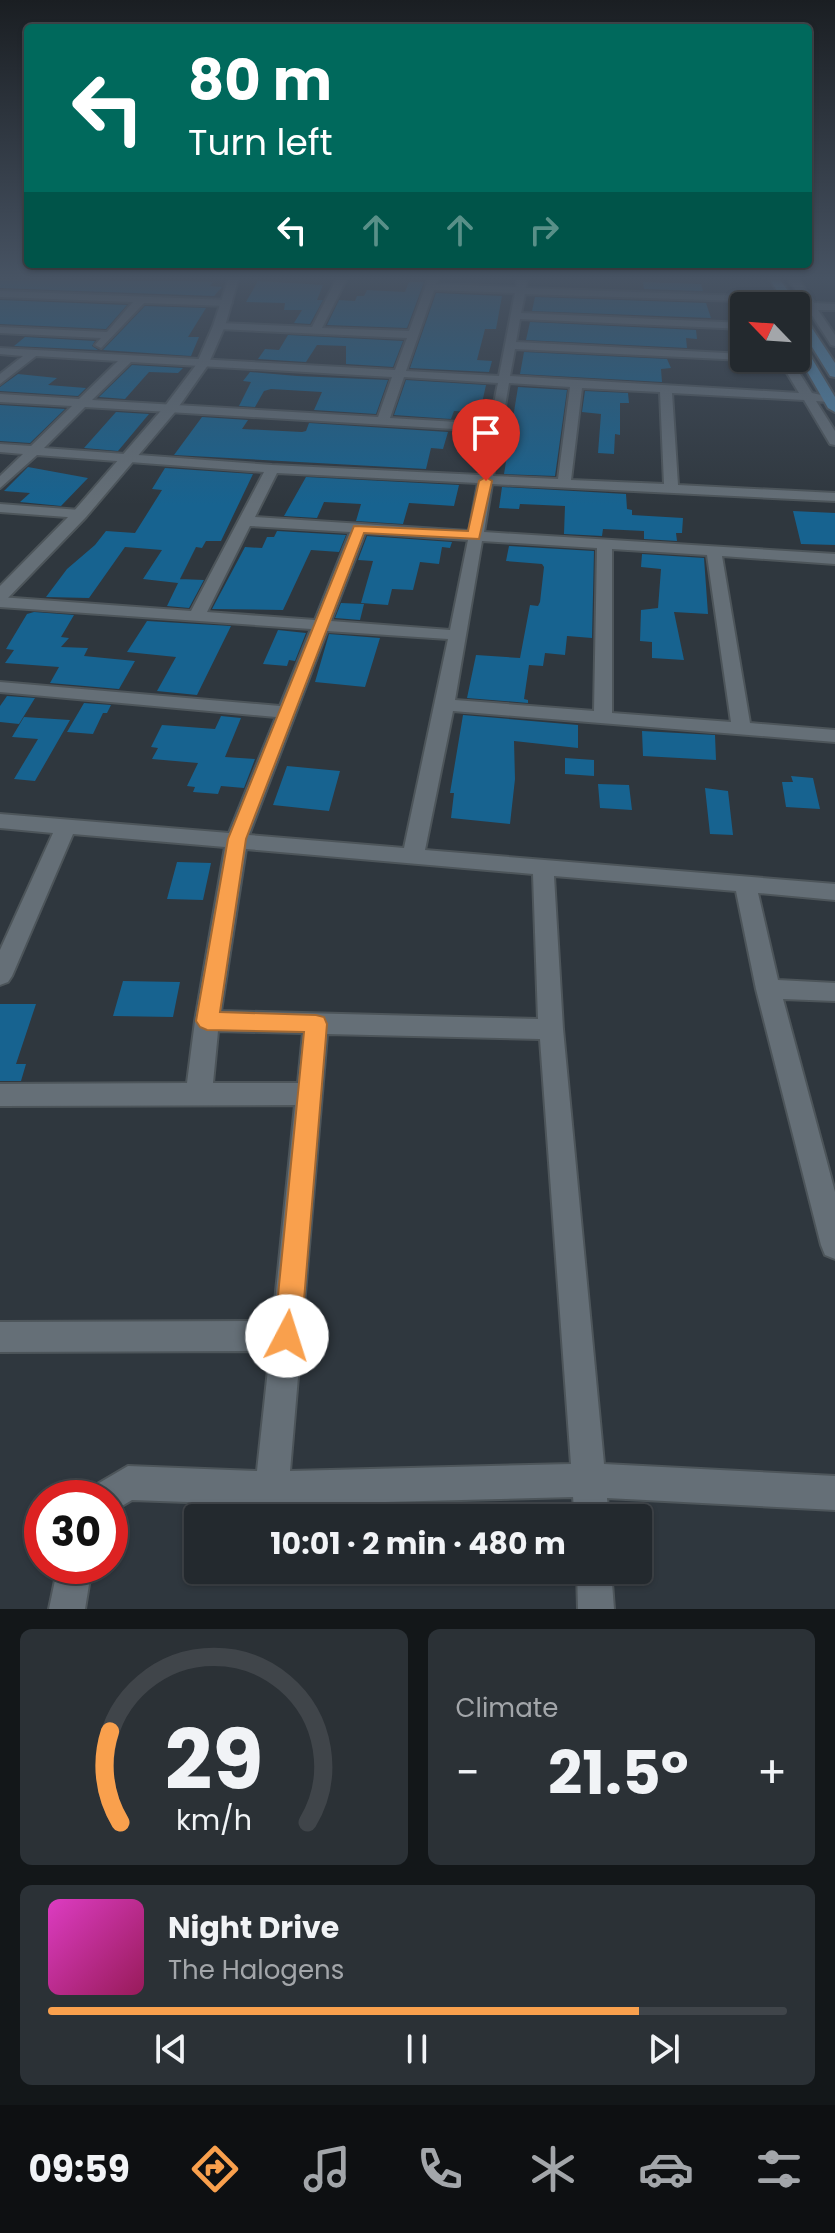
<!DOCTYPE html>
<html lang="en">
<head>
<meta charset="utf-8">
<style>
  :root { --surface:#23292e; --page:#2b3136; --text:#f1f3f6; --muted:#a3a6aa; --line:#40454a; --accent:#f9a04d }
  body { margin:0; font-family:Poppins,sans-serif; background:var(--page); color:var(--text); height:100vh; display:flex; flex-direction:column; font-size:30px; white-space:nowrap }
  * { box-sizing:border-box; margin:0 }
  p { font-size:26px; color:var(--muted) }
  .icon { flex:none; width:44px; height:44px; fill:none; stroke:currentColor; stroke-width:2; stroke-linecap:round; stroke-linejoin:round }
  .map { position:relative; height:1609px; overflow:hidden }
  .drawer { display:flex; flex-direction:column; gap:20px; padding:20px; background:#131719; flex:1 }
  .drawer>* { flex:none }
  .banner { position:absolute; left:24px; top:24px; width:788px; height:244px; border-radius:8px; box-shadow:0 2px 6px #0004,0 0 0 2px var(--line); background:#00695c; color:#fff; overflow:hidden }
  .needle { width:52px; rotate:295deg }
  .buttons { position:absolute; left:730px; top:292px; display:grid; gap:16px }
  .buttons a { display:grid; place-items:center; width:80px; height:80px; border-radius:8px; background:var(--surface); box-shadow:0 2px 6px #0004,0 0 0 2px var(--line); font-size:40px }
  .speed { position:absolute; left:24px; top:1480px; display:flex; gap:16px; font-size:40px; font-weight:700; text-align:center }
  .speed>* { display:grid; place-content:center; width:104px; height:104px; border-radius:50%; background:var(--surface); box-shadow:0 2px 6px #0004,0 0 0 2px var(--line); line-height:1 }
  .speed .limit { border:12px solid #d22; background:#fff; color:#111 }
  .pin { position:absolute; display:grid; place-items:center; width:68px; height:68px; color:#fff; margin:-82px -34px; border-radius:50% 50% 50% 0; rotate:-45deg; box-shadow:0 0 8px #0007 }
  .pin .icon { rotate:45deg }
  .me { position:absolute; width:88px; margin:-44px; rotate:5deg; stroke-linejoin:round; filter:drop-shadow(0 0 6px #0008) }
  .turn { display:flex; align-items:center; gap:28px; height:168px; padding:0 32px; font-size:36px }
  .turn .icon { width:104px; height:104px; stroke-width:2.5 }
  .turn b { display:block; font-size:56px; line-height:68px }
  .lanes { display:flex; align-items:center; height:76px; padding:0 32px; background:#0003; justify-content:center; gap:40px; direction:ltr }
  .lanes .off { opacity:.35 }
  .big { font-size:60px; font-weight:700; line-height:1.1 }
  .drawer .card { flex:1; display:flex; flex-direction:column; justify-content:center; gap:12px; min-width:0; padding:0 28px; border-radius:12px; background:var(--page) }
  .drawer .dial { align-items:center; gap:0 }
  .dial svg { height:208px; overflow:visible; fill:none; stroke:var(--line); stroke-width:7; stroke-linecap:round; text-anchor:middle }
  .dial text { fill:var(--text); stroke:none }
  .song { display:flex; align-items:center; gap:24px }
  .cover { width:96px; height:96px; border-radius:12px; background:linear-gradient(135deg,hsl(310 70% 55%),hsl(330 70% 35%)) }
  .played { height:8px; border-radius:4px; background:linear-gradient(90deg,var(--accent) 80%,var(--line) 80%) }
  .keys { display:flex; justify-content:space-around; direction:ltr }
  .heat { display:flex; justify-content:space-between; align-items:center; font-size:44px; direction:ltr }
  .drawer .tiles { flex:1; display:grid; gap:20px; grid-template-columns:1fr 1fr }
  .card:last-child { grid-column:span 2 }
  .trip { position:absolute; left:184px; top:1504px; width:468px; height:80px; border-radius:8px; background:var(--surface); box-shadow:0 2px 6px #0004,0 0 0 2px var(--line); font-weight:700; line-height:80px; text-align:center }
  .dock { display:flex; height:128px; justify-content:space-around; align-items:center; background:#0e1012; color:var(--muted) }
  .dock .icon { width:56px; height:56px }
  .dock .current { color:var(--accent) }
  .dock b { font-size:36px; color:var(--text) }
  .map>svg:first-child { display:block }
  .building { fill:#176390 }
  .lines { fill:none; stroke-linecap:round; stroke-linejoin:round }
  .minor-casing { stroke:#4d555a; stroke-width:4 }
  .tertiary-casing { stroke:#4d555a; stroke-width:4 }
  .primary-casing { stroke:#4d555a; stroke-width:4 }
  .minor { fill:#656f77; fill-rule:evenodd }
  .tertiary { fill:#656f77; fill-rule:evenodd }
  .primary { fill:#5288ad; fill-rule:evenodd }
  .route { fill:#f9a04d; stroke:#a26832; stroke-width:2 }
</style>
</head>
<body>
<div class="map">
<svg width="835" height="1609" viewBox="0 0 835 1609">
  <rect width="100%" height="100%" fill="#2f373e"/>
  <path class="building" d="M 0,280 L 188,281 L 213,282 L 210,286 L 222,287 L 214,296 L 0,288 Z
    M 258,281 L 323,285 L 317,300 L 323,300 L 310,324 L 294,323 L 302,310 L 284,310 L 285,303 L 246,302 Z
    M 409,282 L 424,282 L 407,328 L 327,325 L 339,300 L 355,301 L 357,296 L 364,296 L 367,290 L 405,292 Z
    M 643,282 L 701,284 L 703,291 L 644,289 Z
    M 436,293 L 502,296 L 496,329 L 485,329 L 477,360 L 492,361 L 489,372 L 410,368 Z
    M 535,297 L 706,303 L 711,318 L 532,311 Z
    M 0,300 L 127,305 L 106,329 L 0,324 Z
    M 145,306 L 206,308 L 188,337 L 199,337 L 191,356 L 103,350 Z
    M 530,322 L 696,330 L 697,339 L 686,338 L 687,348 L 526,340 Z
    M 288,335 L 403,341 L 393,367 L 346,364 L 346,346 L 317,345 L 306,362 L 258,359 L 265,349 L 279,350 Z
    M 25,337 L 95,341 L 92,346 L 98,350 L 14,346 Z
    M 524,352 L 667,359 L 671,368 L 661,369 L 662,382 L 520,374 Z
    M 132,365 L 183,368 L 178,373 L 149,372 L 125,399 L 99,397 Z
    M 250,372 L 297,376 L 388,380 L 376,414 L 314,410 L 322,392 L 271,389 L 264,391 L 255,407 L 239,406 L 251,382 L 243,381 Z
    M 18,374 L 57,378 L 48,385 L 86,388 L 78,396 L 0,391 L 0,387 Z
    M 406,380 L 486,385 L 480,412 L 454,411 L 451,419 L 394,415 Z
    M 518,387 L 567,390 L 555,476 L 504,474 Z
    M 585,391 L 628,393 L 629,403 L 620,403 L 620,435 L 615,434 L 614,454 L 598,453 L 601,414 L 582,412 Z
    M 0,405 L 65,409 L 30,443 L 0,441 Z
    M 116,412 L 149,414 L 118,451 L 84,448 Z
    M 202,417 L 248,420 L 242,429 L 302,432 L 306,431 L 309,423 L 448,432 L 443,449 L 431,448 L 426,469 L 174,455 Z
    M 28,467 L 88,478 L 61,506 L 20,502 L 30,493 L 4,491 Z
    M 165,468 L 253,474 L 221,541 L 206,541 L 202,548 L 196,547 L 178,583 L 143,579 L 162,550 L 125,547 L 89,598 L 46,597 L 67,569 L 95,545 L 106,531 L 135,533 L 162,490 L 152,489 Z
    M 306,477 L 459,485 L 454,506 L 409,503 L 403,524 L 356,521 L 361,504 L 324,502 L 317,518 L 284,516 Z
    M 502,487 L 626,494 L 627,509 L 632,510 L 632,515 L 683,518 L 682,533 L 676,533 L 677,541 L 644,539 L 644,531 L 603,529 L 602,536 L 564,534 L 565,506 L 520,504 L 519,509 L 499,508 Z
    M 793,511 L 835,513 L 835,545 L 801,544 Z
    M 277,531 L 346,535 L 339,552 L 311,550 L 283,610 L 212,609 L 245,547 L 262,548 L 267,537 L 274,537 Z
    M 367,536 L 452,542 L 450,548 L 442,547 L 439,564 L 420,562 L 413,590 L 392,589 L 388,605 L 361,603 L 373,561 L 358,560 Z
    M 509,546 L 594,551 L 592,638 L 567,636 L 565,655 L 545,653 L 543,666 L 529,665 L 524,699 L 528,700 L 528,703 L 467,698 L 476,655 L 520,658 L 530,605 L 538,606 L 540,602 L 544,567 L 542,564 L 506,561 Z
    M 642,554 L 704,558 L 708,614 L 674,612 L 684,660 L 652,658 L 652,642 L 640,641 L 641,610 L 658,608 L 661,569 L 641,567 Z
    M 180,579 L 204,580 L 189,608 L 167,606 Z
    M 341,603 L 364,604 L 360,620 L 335,618 Z
    M 34,612 L 74,615 L 61,637 L 69,638 L 61,647 L 88,648 L 84,656 L 135,661 L 119,689 L 50,683 L 59,667 L 5,663 L 14,650 L 6,649 L 27,614 Z
    M 147,621 L 231,626 L 197,695 L 157,691 L 176,657 L 127,652 Z
    M 278,630 L 306,633 L 295,661 L 289,660 L 287,666 L 263,664 Z
    M 329,634 L 380,638 L 365,687 L 315,682 Z
    M 7,696 L 35,698 L 19,724 L 0,722 L 0,706 Z
    M 84,703 L 111,705 L 107,713 L 103,713 L 93,734 L 67,732 Z
    M 463,715 L 578,725 L 578,748 L 514,741 L 515,779 L 510,824 L 451,818 L 454,793 L 450,793 Z
    M 221,716 L 241,718 L 225,757 L 255,759 L 244,788 L 221,786 L 218,794 L 193,792 L 195,787 L 187,786 L 198,763 L 152,759 L 158,748 L 151,747 L 162,725 L 215,729 Z
    M 24,717 L 70,720 L 35,781 L 14,779 L 38,739 L 12,737 Z
    M 642,731 L 715,735 L 716,760 L 643,756 Z
    M 565,758 L 594,760 L 594,776 L 565,774 Z
    M 287,766 L 340,771 L 329,811 L 273,805 Z
    M 791,776 L 813,778 L 820,809 L 786,807 L 782,782 L 793,782 Z
    M 598,784 L 629,785 L 632,810 L 600,808 Z
    M 705,788 L 728,791 L 733,835 L 710,834 Z
    M 177,862 L 211,863 L 203,900 L 167,899 Z
    M 123,981 L 180,982 L 173,1017 L 113,1016 Z
    M 0,1004 L 36,1004 L 16,1064 L 26,1064 L 21,1081 L 0,1081 Z"/>
  <g class="lines">
    <defs>
      <path id="minor" d="M 336,280 L 346,280 L 322,328 L 409,331 L 428,280 L 438,280 L 436,284 L 516,287 L 517,280 L 527,280 L 526,288 L 771,297 L 776,300 L 775,302 L 525,294 L 521,313 L 744,323 L 744,329 L 520,319 L 516,342 L 744,354 L 744,358 L 749,358 L 744,360 L 515,349 L 510,376 L 799,393 L 778,358 L 790,358 L 812,393 L 835,398 L 829,402 L 816,401 L 835,431 L 835,445 L 830,444 L 804,400 L 672,393 L 678,485 L 835,493 L 835,501 L 492,484 L 484,532 L 835,554 L 835,564 L 722,556 L 750,723 L 835,730 L 835,742 L 453,711 L 425,850 L 835,884 L 835,900 L 758,893 L 778,980 L 835,983 L 835,1001 L 783,999 L 835,1192 L 835,1259 L 825,1255 L 821,1245 L 756,989 L 736,891 L 554,876 L 563,1029 L 604,1464 L 835,1476 L 835,1510 L 607,1498 L 609,1518 L 575,1518 L 573,1497 L 272,1505 L 132,1500 L 110,1513 L 110,1498 L 89,1498 L 94,1486 L 128,1466 L 257,1471 L 270,1351 L 0,1352 L 0,1322 L 273,1321 L 295,1105 L 0,1106 L 0,1084 L 187,1083 L 195,1021 L 225,847 L 73,834 L 12,976 L 8,982 L 0,985 L 0,950 L 53,833 L 0,828 L 0,814 L 229,833 L 276,717 L 0,692 L 0,682 L 280,706 L 311,629 L 0,607 L 0,597 L 191,611 L 264,472 L 37,455 L 0,488 L 0,476 L 23,454 L 0,452 L 0,444 L 31,446 L 72,406 L 0,402 L 0,394 L 79,399 L 118,361 L 36,356 L 0,384 L 0,374 L 23,356 L 0,354 L 0,348 L 395,370 L 407,338 L 219,329 L 214,326 L 219,323 L 312,327 ZM 434,290 L 515,293 L 499,376 L 406,371 ZM 131,362 L 392,377 L 378,417 L 92,400 ZM 404,377 L 498,383 L 490,424 L 390,418 ZM 509,383 L 570,387 L 558,479 L 493,476 ZM 582,388 L 660,392 L 664,484 L 571,480 ZM 85,407 L 488,431 L 480,475 L 272,465 L 44,448 ZM 277,473 L 478,483 L 469,531 L 255,517 ZM 250,526 L 350,532 L 315,620 L 207,612 ZM 365,533 L 468,540 L 450,630 L 331,621 ZM 482,541 L 597,548 L 594,711 L 455,700 ZM 612,549 L 707,555 L 731,722 L 612,713 ZM 327,631 L 448,639 L 404,848 L 249,835 ZM 246,849 L 533,874 L 538,1019 L 221,1011 ZM 218,1031 L 303,1033 L 298,1083 L 213,1083 ZM 327,1034 L 540,1039 L 571,1464 L 290,1471 Z
        M 789,280 L 799,280 L 814,303 L 835,304 L 835,310 L 818,310 L 835,335 L 835,346 L 831,345 L 808,309 L 796,308 L 796,304 L 804,303 Z
        M 0,291 L 227,300 L 232,303 L 227,306 L 144,303 L 101,348 L 95,345 L 101,338 L 0,333 L 0,327 L 107,332 L 133,302 L 0,297 Z
        M 0,504 L 80,510 L 87,514 L 80,518 L 0,512 Z
        M 58,1566 L 92,1566 L 85,1609 L 49,1609 Z
        M 577,1570 L 611,1570 L 614,1609 L 578,1609 Z"/>
      <path id="tertiary" d="M 228,280 L 238,280 L 225,326 L 208,365 L 175,412 L 86,517 L 6,600 L 0,601 L 0,586 L 74,511 L 165,406 L 196,365 L 213,326 Z"/>
      <path id="primary" d="M 770,280 L 780,280 L 799,306 L 796,309 L 800,310 L 835,363 L 835,377 L 830,376 L 796,321 L 796,306 L 787,306 Z
        M 796,338 L 802,342 L 835,397 L 835,412 L 828,408 L 796,352 Z"/>
    </defs>
    <use href="#minor" class="minor-casing"/>
    <use href="#tertiary" class="tertiary-casing"/>
    <use href="#primary" class="primary-casing"/>
    <use href="#minor" class="minor"/>
    <use href="#tertiary" class="tertiary"/>
    <use href="#primary" class="primary"/>
  </g>
  <linearGradient id="sky" x2="0" y2="1"><stop stop-color="#1a1e22"/><stop offset="0.55" stop-color="#475363"/><stop offset="1" stop-color="#475363" stop-opacity="0"/></linearGradient>
  <rect width="835" height="505" fill="url(#sky)"/>
  <path class="route" d="M 486,477 L 492,481 L 479,539 L 364,533 L 246,839 L 220,1012 L 316,1015 L 324,1017 L 327,1024 L 301,1336 L 297,1346 L 287,1350 L 278,1346 L 274,1336 L 304,1032 L 207,1030 L 200,1027 L 196,1021 L 228,839 L 354,526 L 468,531 L 479,481 Z"/>
</svg>
<div class="buttons">
<a><svg class="needle" viewBox="-14 -14 28 28"><path d="M0-13l5 13h-10z" fill="#e53935"/><path d="M0 13l5-13h-10z" fill="#a3a6aa"/></svg></a>
</div>
<div class="speed"><div class="limit">30</div></div>
<div class="pin" style="left:486px;top:481px;background:#d93025"><svg class="icon" aria-label="arrive" viewBox="0 0 24 24"><path d="M6 21V4h12l-3 4 3 4H6"/></svg></div>
<svg class="me" style="left:287px;top:1336px" viewBox="-20 -20 40 40"><circle r="19" fill="#fff"/><path d="M0-13L10 11 0 6-10 11z" fill="#f9a04d"/></svg>
<div class="trip">10:01 · 2 min · 480 m</div>
<div class="banner">
<div class="turn"><svg class="icon" aria-label="left" viewBox="0 0 24 24"><path d="M17 20v-9H6M10 6l-5 5 5 5"/></svg><div><b>80 m</b>Turn left</div></div>
<div class="lanes"><svg class="icon" aria-label="left" viewBox="0 0 24 24"><path d="M17 20v-9H6M10 6l-5 5 5 5"/></svg><svg class="icon off" aria-label="ahead" viewBox="0 0 24 24"><path d="M12 20V5M6 11l6-6 6 6"/></svg><svg class="icon off" aria-label="ahead" viewBox="0 0 24 24"><path d="M12 20V5M6 11l6-6 6 6"/></svg><svg class="icon off" aria-label="right" viewBox="0 0 24 24"><path d="M7 20v-9h11M14 6l5 5-5 5"/></svg></div>
</div>
</div>
<section class="drawer">
<div class="tiles">
<div class="card dial"><svg viewBox="0 0 100 80">
<path d="M14 69A42 42 0 1 1 86 69"/>
<path d="M14 69A42 42 0 0 1 10 34" stroke="#f9a04d"/>
<text x="50" y="56" font-size="32" font-weight="700">29</text>
<text x="50" y="72" font-size="11">km/h</text>
</svg></div>
<div class="card"><p>Climate</p>
<div class="heat"><a>−</a><b class="big">21.5°</b><a>+</a></div>
</div>
<div class="card">
<div class="song"><i class="cover"></i><div><b>Night Drive</b><p>The Halogens</p></div></div>
<div class="played"></div>
<div class="keys"><svg class="icon" aria-label="previous" viewBox="0 0 24 24"><path d="M18 5L8 12l10 7zM5 5v14"/></svg><svg class="icon" aria-label="pause" viewBox="0 0 24 24"><path d="M8 5v14M16 5v14"/></svg><svg class="icon" aria-label="next" viewBox="0 0 24 24"><path d="M6 5l10 7-10 7zM19 5v14"/></svg></div>
</div>
</div>
</section>
<nav class="dock">
<b>09:59</b>
<svg class="icon current" aria-label="directions" viewBox="0 0 24 24"><path d="M12 3l9 9-9 9-9-9zM9 14v-3h6M13 9l2 2-2 2"/></svg>
<svg class="icon" aria-label="music" viewBox="0 0 24 24"><path d="M9 18V5l10-2v13"/><circle cx="6" cy="18" r="3"/><circle cx="16" cy="16" r="3"/></svg>
<svg class="icon" aria-label="phone" viewBox="0 0 24 24"><path d="M5 4h4l2 5-3 2q2 4 5 5l2-3 5 2v4C11 20 4 13 5 4z"/></svg>
<svg class="icon" aria-label="climate" viewBox="0 0 24 24"><path d="M12 3v18M4 7l16 10M4 17L20 7"/></svg>
<svg class="icon" aria-label="car" viewBox="0 0 24 24"><path d="M5 17H2v-5l4-1 3-4h7l3 4 3 1v5h-3M9 17h6M6 11h13"/><circle cx="7" cy="17" r="2"/><circle cx="17" cy="17" r="2"/></svg>
<svg class="icon" aria-label="filters" viewBox="0 0 24 24"><path d="M4 7h16M4 17h16"/><circle cx="9" cy="7" r="2"/><circle cx="15" cy="17" r="2"/></svg>
</nav>
</body>
</html>
